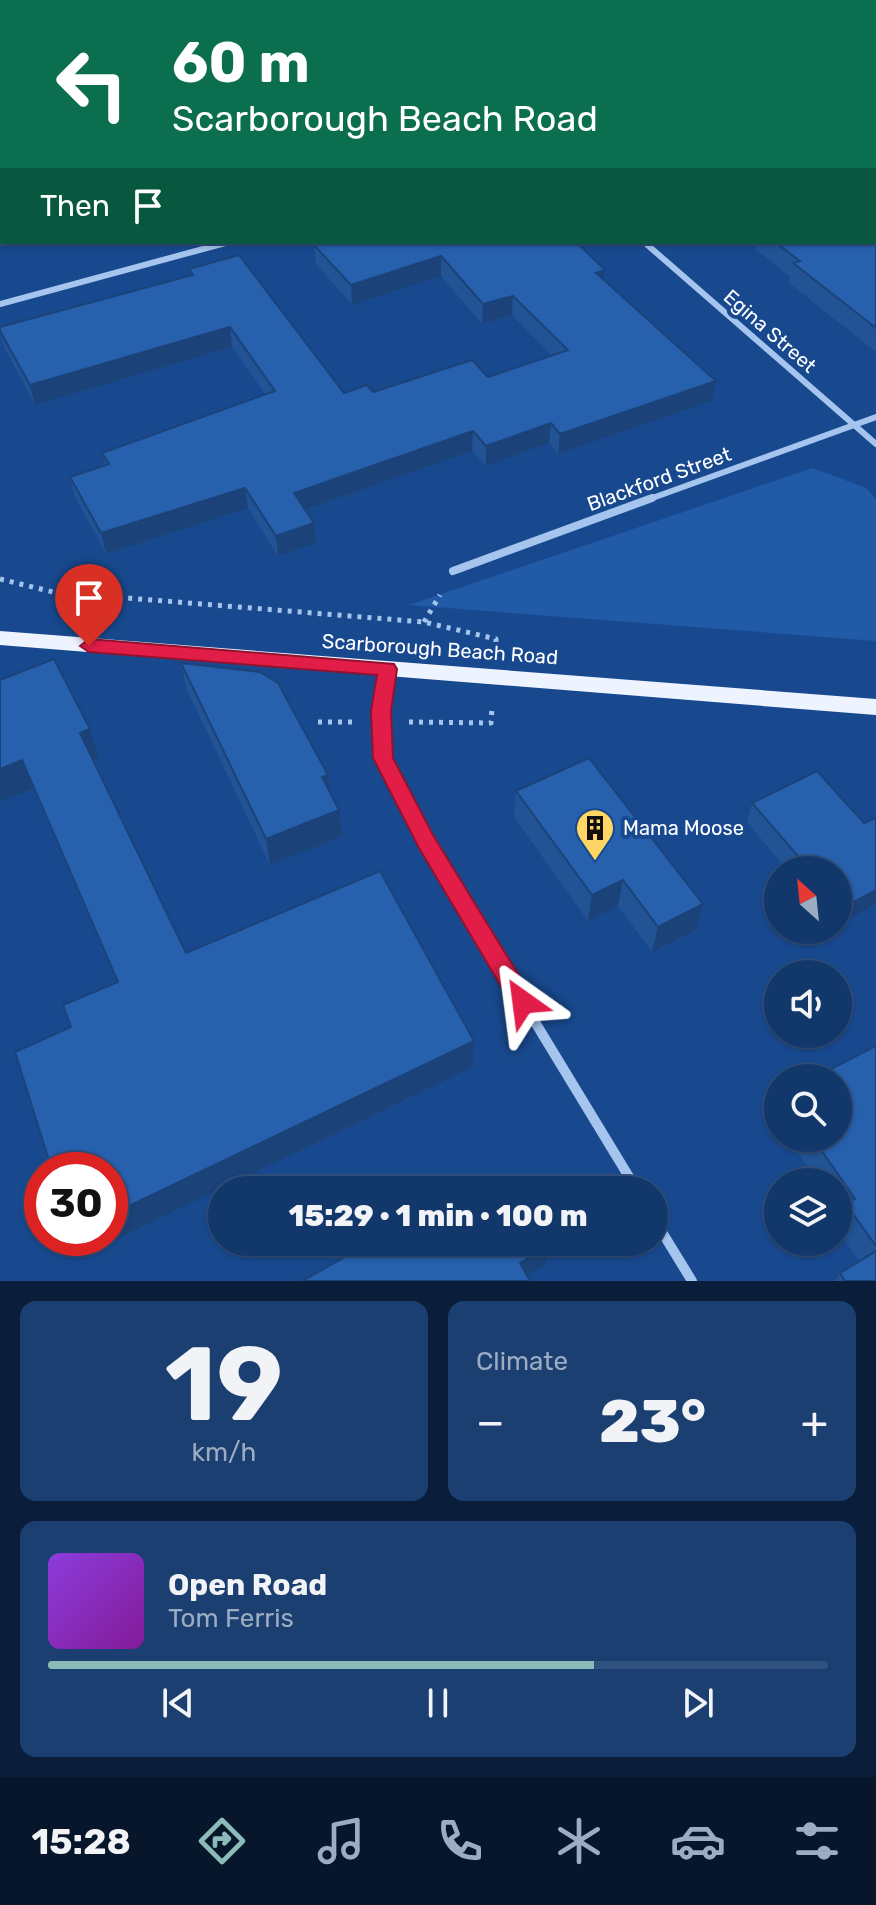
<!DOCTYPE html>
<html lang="en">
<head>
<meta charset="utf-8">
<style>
  :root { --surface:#12376b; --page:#1b3f71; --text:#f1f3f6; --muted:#9cacc1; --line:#31517e; --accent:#8bbbb9 }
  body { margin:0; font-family:Rubik,sans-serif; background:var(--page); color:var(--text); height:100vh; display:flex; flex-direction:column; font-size:30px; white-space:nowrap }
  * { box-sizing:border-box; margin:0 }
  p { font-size:26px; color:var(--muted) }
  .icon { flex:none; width:44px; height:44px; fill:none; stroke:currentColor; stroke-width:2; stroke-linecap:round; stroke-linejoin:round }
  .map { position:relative; height:1281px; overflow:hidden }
  .side { display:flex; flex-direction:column; gap:20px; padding:20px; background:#0a1e3b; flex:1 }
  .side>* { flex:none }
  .hud { position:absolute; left:0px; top:0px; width:876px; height:244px; box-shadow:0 2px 6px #0004,0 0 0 2px var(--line); background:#0b6e4f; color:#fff; overflow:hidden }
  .needle { width:52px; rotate:333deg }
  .tools { position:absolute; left:764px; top:856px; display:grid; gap:16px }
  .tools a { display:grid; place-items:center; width:88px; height:88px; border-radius:50%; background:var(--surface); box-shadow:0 2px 6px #0004,0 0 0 2px var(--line); font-size:40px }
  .speed { position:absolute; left:24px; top:1152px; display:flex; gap:16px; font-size:40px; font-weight:700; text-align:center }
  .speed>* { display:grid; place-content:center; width:104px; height:104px; border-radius:50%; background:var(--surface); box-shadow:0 2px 6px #0004,0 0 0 2px var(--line); line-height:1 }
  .speed .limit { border:12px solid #d22; background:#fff; color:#111 }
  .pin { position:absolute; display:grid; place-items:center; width:68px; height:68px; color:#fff; margin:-82px -34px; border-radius:50% 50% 50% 0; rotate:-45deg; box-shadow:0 0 8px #0007 }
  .pin .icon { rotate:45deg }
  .me { position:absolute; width:88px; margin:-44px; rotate:329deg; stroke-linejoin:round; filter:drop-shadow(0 0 6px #0008) }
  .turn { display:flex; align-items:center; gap:28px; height:168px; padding:0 40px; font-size:36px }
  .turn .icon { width:104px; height:104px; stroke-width:2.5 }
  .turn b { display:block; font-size:56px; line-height:68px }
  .then { display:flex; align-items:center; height:76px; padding:0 40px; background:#0003; gap:16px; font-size:30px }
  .big { font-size:60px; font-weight:800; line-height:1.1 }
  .side .widget { flex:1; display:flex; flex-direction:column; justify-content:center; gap:12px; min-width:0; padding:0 28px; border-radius:16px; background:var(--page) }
  .side .dial { align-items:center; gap:0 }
  .dial b { font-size:104px; line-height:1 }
  .song { display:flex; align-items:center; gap:24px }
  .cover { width:96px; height:96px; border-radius:12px; background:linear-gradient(135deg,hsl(270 70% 55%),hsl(290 70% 35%)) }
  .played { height:8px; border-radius:4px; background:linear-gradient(90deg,var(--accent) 70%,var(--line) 70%) }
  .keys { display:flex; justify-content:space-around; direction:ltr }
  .heat { display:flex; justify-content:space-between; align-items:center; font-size:44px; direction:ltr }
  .side .tiles { flex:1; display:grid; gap:20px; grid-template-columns:1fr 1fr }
  .widget:last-child { grid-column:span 2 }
  .trip { position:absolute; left:208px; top:1176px; width:460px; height:80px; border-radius:40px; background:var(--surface); box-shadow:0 2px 6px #0004,0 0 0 2px var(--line); font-weight:800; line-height:80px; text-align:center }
  .dock { display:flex; height:128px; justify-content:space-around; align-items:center; background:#07162b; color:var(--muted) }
  .dock .icon { width:56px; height:56px }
  .dock .current { color:var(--accent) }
  .dock b { font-size:36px; color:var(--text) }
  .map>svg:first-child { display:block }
  .green { fill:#215ba8 }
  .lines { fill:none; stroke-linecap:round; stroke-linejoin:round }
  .path { stroke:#a5c5ef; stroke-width:5; stroke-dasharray:4 6; stroke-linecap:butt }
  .minor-far2 { stroke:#a5c5ef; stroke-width:6 }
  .minor-far1 { stroke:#a5c5ef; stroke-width:8 }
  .minor { stroke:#a5c5ef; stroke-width:10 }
  .primary { fill:#edf4ff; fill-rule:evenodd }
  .wall { fill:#225395 }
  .shaded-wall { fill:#1b4379 }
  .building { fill:#2760ad; stroke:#1b4379; stroke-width:2 }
  .route { fill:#e11d48; stroke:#92132f; stroke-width:2 }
  .labels { text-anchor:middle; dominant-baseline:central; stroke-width:8; stroke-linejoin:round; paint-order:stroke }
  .street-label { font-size:20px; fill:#fff; stroke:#18498f }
  .poi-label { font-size:20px; fill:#fff; stroke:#18498f; text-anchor:start }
</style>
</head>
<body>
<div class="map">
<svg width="876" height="1281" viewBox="0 0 876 1281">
  <rect width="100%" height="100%" fill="#18498f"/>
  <path class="green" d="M 813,468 L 866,488 L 876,499 L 876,641 L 409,605 Z"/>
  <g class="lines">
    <path class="path" d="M 0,579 L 53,592 L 424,622 L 496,639 L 496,649
      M 424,622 L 440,595
      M 318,722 L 355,722
      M 409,722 L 491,723 L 492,707"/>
    <path class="minor-far2" d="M 644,242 L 876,444
      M 0,304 L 229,242
      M 647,500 L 876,417"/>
    <path class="minor-far1" d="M 453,571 L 652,498
      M 388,669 L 381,711 L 383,758 L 429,848"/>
    <path class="minor" d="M 428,846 L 637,1190
      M 654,1219 L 692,1281"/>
    <path class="primary" d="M 0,134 L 2,134 L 2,142 L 0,142 Z
      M 0,631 L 876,699 L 876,715 L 0,645 Z"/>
  </g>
  <path class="wall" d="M 876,237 L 876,352 L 789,283 L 790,277 L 755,249 L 756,242 L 874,242 Z
    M 314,245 L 605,270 L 604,280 L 712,401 L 558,454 L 549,443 L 486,466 L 472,451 L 305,510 L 314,523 L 316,543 L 278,556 L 248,508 L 106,554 L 75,497 L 70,477 L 105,465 L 102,453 L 266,395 L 232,347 L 35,405 L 4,347 L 0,334 L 0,327 L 190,276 L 189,269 L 344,393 L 373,392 L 488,377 L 552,356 L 512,315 L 482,324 L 441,276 L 352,305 L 316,264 Z
    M 181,663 L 330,792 L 342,836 L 270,865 L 187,690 Z
    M 0,680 L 90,729 L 99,758 L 93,760 L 186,953 L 474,1041 L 473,1067 L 84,1255 L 71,1027 L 117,982 L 33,789 L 0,802 Z
    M 516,791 L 696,930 L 652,952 L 618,906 L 588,921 L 514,817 Z
    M 752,803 L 864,823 L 876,818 L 838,924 L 838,870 L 787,870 L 747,822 Z
    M 876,1046 L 876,1281 L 835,1281 L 840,1273 L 859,1261 L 838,1231 L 838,1217 L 839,1215 L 838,1214 L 838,1182 L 817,1182 L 788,1138 L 838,1138 Z
    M 778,1104 L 778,1124 L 773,1116 Z"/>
  <path class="shaded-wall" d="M 876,1 L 876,17 L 874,18 L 874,2 L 871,2 Z
    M 876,125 L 876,143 L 874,143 L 874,126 Z
    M 2,218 L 2,239 L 0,240 L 0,219 Z
    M 441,256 L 441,276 L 352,305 L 351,285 Z
    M 605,270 L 603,290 L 596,273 Z
    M 513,296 L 512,315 L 482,324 L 483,304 Z
    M 230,327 L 232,347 L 35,405 L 30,385 Z
    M 716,381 L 712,401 L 558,454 L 560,434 Z
    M 551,423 L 549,443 L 486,466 L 486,446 Z
    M 473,431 L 472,451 L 296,513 L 294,493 Z
    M 245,488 L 248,508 L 106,554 L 101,533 Z
    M 314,523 L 316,543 L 278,556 L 276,536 Z
    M 90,729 L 99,758 L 89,762 L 80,733 Z
    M 22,760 L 33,789 L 0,802 L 0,769 Z
    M 328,775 L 331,802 L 322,777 Z
    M 339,810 L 342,836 L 270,865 L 266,839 Z
    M 623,880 L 618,906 L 588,921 L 592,895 Z
    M 876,890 L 876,904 L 838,924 L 838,919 L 843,908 Z
    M 703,904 L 696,930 L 652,952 L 658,927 Z
    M 474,1041 L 473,1067 L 84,1255 L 75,1238 L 110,1238 L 110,1215 Z
    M 549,1245 L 546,1265 L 518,1281 L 520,1263 Z"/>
  <path class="building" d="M 603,0 L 876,0 L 876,1 L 871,2 L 594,2 Z
    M 874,83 L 876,83 L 876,125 L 874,126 Z
    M 2,175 L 2,218 L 0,219 L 0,176 Z
    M 874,237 L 876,237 L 876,328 L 793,263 L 800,261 L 775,242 L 874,242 Z
    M 324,242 L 576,242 L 605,270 L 596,273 L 716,381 L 560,434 L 551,423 L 486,446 L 473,431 L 294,493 L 314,523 L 276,536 L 245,488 L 101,533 L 70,477 L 109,464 L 102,453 L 275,391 L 230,327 L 30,385 L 0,331 L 0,327 L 193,275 L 189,269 L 239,255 L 344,393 L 367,385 L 373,392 L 472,360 L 488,377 L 568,350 L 513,296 L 483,304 L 441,256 L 351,285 L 314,245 Z
    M 54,659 L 90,729 L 80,733 L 186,953 L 380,871 L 474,1041 L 110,1215 L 110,1170 L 52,1170 L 15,1052 L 71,1027 L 63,1005 L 118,982 L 22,760 L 0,769 L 0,680 Z
    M 181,663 L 260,672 L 278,683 L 328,775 L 322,777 L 339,810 L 266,839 Z
    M 589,758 L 703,904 L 658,927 L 623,880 L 592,895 L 516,791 Z
    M 817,771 L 864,823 L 876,818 L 876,890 L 843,908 L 838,902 L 838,870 L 810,870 L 752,803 Z
    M 876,1046 L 876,1246 L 846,1204 L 855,1199 L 813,1138 L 838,1138 L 838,1078 L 813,1078 Z
    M 372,1242 L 548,1242 L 549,1245 L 520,1263 L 530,1281 L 302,1281 Z
    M 876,1251 L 876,1281 L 845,1281 L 840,1273 Z"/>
  <path class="route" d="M 89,639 L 394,664 L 397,669 L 391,711 L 393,758 L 433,835 L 531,995 L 534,1002 L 531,1010 L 523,1013 L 515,1010 L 419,848 L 373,758 L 371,711 L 377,675 L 89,652 L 80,646 Z"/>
  <defs>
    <symbol id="building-pin" viewBox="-11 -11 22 30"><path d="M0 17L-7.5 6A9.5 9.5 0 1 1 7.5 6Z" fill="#ffd663" stroke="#18498f"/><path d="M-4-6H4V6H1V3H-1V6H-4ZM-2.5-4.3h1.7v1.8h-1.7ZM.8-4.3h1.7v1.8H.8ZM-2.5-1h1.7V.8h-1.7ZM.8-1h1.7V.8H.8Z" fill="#111"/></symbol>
  </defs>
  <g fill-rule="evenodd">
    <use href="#building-pin" x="573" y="806" width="44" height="60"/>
  </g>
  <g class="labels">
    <g class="street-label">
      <text transform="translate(770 331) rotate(41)">Egina Street</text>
      <text transform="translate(659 479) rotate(-20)">Blackford Street</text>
      <text transform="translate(440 649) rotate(4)">Scarborough Beach Road</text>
    </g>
    <g class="poi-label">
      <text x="623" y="828">Mama Moose</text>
    </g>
  </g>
</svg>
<div class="tools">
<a><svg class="needle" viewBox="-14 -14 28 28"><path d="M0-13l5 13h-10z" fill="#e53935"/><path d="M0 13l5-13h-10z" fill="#9cacc1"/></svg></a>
<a><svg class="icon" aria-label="sound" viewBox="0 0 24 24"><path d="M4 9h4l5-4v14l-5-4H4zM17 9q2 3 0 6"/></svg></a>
<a><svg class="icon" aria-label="search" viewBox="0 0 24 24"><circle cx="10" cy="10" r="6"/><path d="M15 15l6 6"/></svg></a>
<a><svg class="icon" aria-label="layers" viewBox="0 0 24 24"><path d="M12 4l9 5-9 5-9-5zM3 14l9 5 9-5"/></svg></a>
</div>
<div class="speed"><div class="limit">30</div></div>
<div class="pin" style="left:89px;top:646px;background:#d93025"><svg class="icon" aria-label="arrive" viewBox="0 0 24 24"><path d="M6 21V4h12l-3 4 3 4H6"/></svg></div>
<svg class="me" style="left:523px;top:1002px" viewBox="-20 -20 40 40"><path d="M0-17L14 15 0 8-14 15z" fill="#e11d48" stroke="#fff" stroke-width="4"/></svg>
<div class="trip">15:29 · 1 min · 100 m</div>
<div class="hud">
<div class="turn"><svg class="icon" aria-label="left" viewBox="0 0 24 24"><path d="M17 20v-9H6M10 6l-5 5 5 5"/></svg><div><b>60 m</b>Scarborough Beach Road</div></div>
<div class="then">Then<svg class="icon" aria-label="arrive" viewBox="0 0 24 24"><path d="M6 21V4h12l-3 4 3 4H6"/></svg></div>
</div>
</div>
<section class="side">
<div class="tiles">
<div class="widget dial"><b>19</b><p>km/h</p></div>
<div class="widget"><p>Climate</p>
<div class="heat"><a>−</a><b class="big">23°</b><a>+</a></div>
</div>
<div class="widget">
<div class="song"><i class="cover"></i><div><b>Open Road</b><p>Tom Ferris</p></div></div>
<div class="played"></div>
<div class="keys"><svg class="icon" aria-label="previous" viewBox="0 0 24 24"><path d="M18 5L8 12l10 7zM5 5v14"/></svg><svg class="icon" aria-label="pause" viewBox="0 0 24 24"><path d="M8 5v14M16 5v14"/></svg><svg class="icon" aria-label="next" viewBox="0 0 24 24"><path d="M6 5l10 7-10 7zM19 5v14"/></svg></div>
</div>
</div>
</section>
<nav class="dock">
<b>15:28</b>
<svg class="icon current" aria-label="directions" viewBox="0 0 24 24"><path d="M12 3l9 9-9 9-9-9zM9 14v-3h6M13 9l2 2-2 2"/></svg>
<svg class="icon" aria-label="music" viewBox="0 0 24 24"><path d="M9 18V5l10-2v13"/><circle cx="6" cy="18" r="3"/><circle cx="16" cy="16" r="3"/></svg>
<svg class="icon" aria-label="phone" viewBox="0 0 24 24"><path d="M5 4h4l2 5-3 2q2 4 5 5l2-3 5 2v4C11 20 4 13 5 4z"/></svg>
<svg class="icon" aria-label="climate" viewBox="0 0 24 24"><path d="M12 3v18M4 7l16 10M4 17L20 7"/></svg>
<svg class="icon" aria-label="car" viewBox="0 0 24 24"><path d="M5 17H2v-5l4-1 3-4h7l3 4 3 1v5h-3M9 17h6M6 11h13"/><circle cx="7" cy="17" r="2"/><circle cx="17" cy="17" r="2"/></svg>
<svg class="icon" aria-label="filters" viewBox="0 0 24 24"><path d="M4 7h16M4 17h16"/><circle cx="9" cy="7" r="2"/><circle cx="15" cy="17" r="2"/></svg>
</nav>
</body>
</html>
